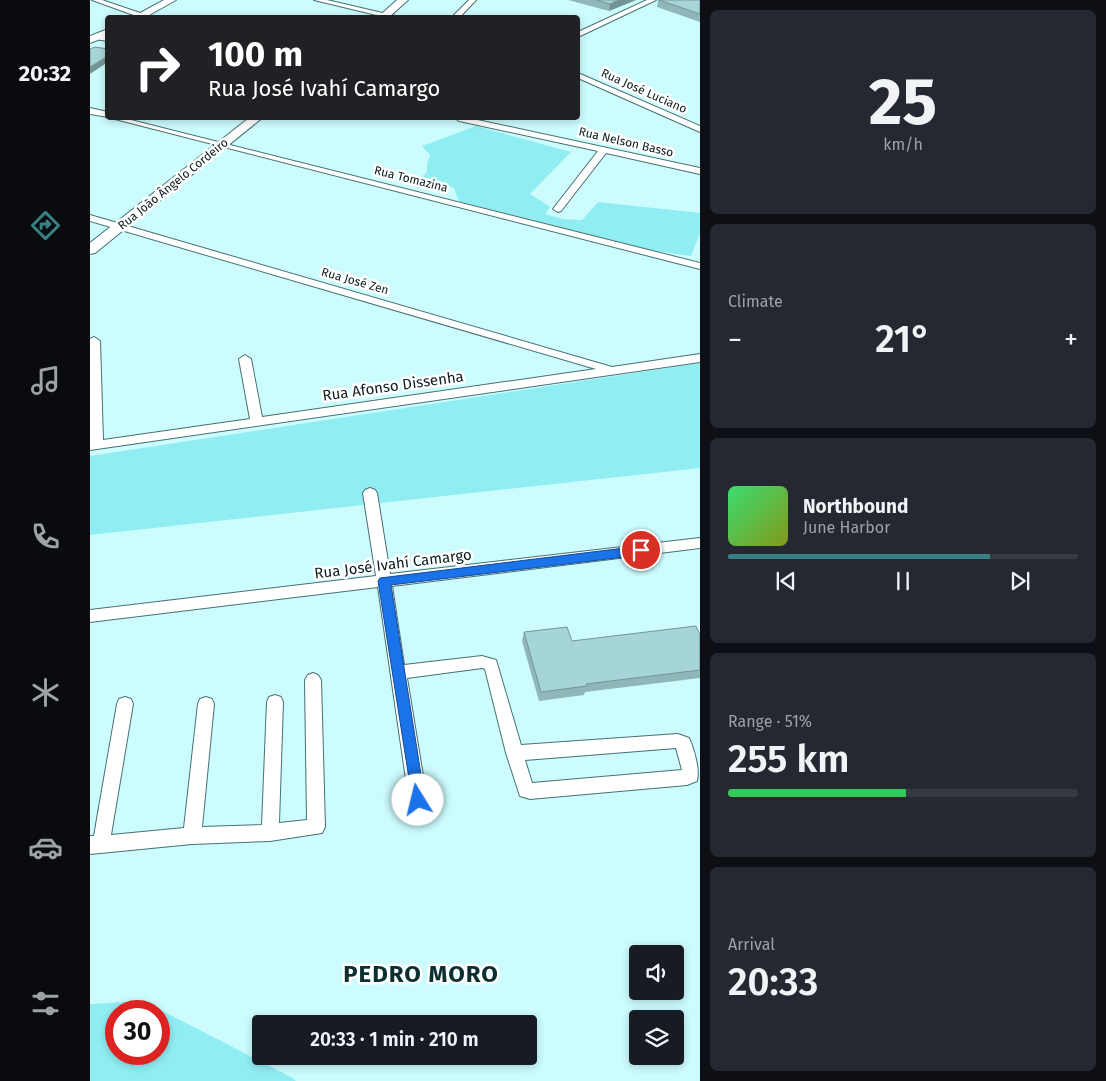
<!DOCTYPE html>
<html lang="en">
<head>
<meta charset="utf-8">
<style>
  :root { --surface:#171b24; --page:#242831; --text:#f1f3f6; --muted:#9ea1a6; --line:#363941; --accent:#388084 }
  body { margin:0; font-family:"Fira Sans",sans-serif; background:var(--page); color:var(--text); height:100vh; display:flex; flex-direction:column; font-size:19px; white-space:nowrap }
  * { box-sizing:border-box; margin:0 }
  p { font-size:16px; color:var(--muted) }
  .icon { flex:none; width:28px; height:28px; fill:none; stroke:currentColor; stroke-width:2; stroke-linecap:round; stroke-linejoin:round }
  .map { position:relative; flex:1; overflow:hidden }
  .drawer { display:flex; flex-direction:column; gap:10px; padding:10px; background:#0d0f14; width:406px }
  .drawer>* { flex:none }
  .top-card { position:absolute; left:15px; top:15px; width:475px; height:105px; border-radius:5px; box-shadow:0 2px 8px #0003; background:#202124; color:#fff; overflow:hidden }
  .fabs { position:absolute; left:539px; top:945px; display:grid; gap:10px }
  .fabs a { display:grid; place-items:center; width:55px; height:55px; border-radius:5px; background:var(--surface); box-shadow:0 2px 8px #0003; font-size:25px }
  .speed { position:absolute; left:15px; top:1000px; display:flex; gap:10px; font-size:25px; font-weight:700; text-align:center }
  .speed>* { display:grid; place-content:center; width:65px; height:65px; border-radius:50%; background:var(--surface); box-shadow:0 2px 8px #0003; line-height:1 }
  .speed .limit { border:8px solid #d22; background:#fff; color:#111 }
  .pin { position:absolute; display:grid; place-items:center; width:42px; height:42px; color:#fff; margin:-21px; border:2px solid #fff; border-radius:50%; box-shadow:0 1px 5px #0007 }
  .me { position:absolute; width:55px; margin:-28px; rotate:351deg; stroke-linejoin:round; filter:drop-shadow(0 0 4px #0008) }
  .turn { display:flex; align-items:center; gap:18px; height:105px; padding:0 20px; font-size:22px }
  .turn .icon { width:65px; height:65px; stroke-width:2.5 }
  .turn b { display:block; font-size:35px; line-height:42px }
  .big { font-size:38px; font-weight:600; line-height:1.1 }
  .drawer .card { flex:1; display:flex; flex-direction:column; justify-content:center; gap:8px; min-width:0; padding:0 18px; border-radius:8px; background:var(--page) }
  .drawer .dial { align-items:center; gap:0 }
  .dial b { font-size:65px; line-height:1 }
  .song { display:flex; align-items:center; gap:15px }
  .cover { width:60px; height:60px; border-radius:8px; background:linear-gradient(135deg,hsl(140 70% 55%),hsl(70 70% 35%)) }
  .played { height:5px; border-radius:2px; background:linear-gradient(90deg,var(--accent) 75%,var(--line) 75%) }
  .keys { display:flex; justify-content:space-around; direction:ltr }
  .heat { display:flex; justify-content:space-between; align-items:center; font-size:28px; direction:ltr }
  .charge { height:8px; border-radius:4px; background:linear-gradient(90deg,#34c759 51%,var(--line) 0) }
  .trip { position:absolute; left:162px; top:1015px; width:285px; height:50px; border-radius:5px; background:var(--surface); box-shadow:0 2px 8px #0003; font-weight:600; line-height:50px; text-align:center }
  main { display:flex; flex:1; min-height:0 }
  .dock { display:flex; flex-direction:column; width:90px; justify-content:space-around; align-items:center; background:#090b0e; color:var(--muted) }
  .dock .icon { width:35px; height:35px }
  .dock .on { color:var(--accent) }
  .dock b { font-size:22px; color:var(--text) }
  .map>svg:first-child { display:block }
  .green { fill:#90eef3; fill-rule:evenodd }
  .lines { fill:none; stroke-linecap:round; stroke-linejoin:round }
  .street-casing { stroke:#457173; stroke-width:2 }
  .secondary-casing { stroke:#457173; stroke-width:2 }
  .street { fill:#fff; fill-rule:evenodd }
  .secondary { fill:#fff; fill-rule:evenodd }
  .wall { fill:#8fb7b9 }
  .shaded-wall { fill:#749596 }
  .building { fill:#a6d5d7; stroke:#749596 }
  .route { fill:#1a73e8; stroke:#114b97 }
  .labels { text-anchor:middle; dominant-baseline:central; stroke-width:5; stroke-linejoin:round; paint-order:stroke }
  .far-street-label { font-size:12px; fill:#0b1d1e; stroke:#fff }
  .street-label { font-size:15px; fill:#0b1d1e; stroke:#fff }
  .near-district-label { font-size:24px; font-weight:bold; letter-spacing:1px; fill:#0c3031; stroke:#fff }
</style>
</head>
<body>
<main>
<nav class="dock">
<b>20:32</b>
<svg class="icon on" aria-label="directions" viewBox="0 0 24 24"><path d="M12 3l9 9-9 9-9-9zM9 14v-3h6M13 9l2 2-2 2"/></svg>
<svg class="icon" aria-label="music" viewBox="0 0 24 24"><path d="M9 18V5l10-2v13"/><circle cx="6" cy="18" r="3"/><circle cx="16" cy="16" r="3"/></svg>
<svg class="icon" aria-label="phone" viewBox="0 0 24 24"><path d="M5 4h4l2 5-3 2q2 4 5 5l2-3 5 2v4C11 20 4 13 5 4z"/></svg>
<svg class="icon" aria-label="climate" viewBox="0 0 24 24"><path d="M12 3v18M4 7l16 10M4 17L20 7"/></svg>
<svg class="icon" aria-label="car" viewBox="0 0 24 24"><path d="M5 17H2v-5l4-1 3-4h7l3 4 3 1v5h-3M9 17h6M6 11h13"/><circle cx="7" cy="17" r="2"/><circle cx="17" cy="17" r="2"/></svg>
<svg class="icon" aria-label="filters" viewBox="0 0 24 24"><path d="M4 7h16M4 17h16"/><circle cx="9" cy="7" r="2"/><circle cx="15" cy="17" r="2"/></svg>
</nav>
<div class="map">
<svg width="610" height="1081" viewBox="0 0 610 1081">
  <rect width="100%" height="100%" fill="#ccfcfe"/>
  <path class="green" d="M 386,126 L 481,152 L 440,194 L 460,207 L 455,214 L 473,219 L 492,220 L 508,202 L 610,213 L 610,233 L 601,256 L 558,250 L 369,202 L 364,188 L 348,182 L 325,184 L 337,172 L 337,165 L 340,155 L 332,146 Z
    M 610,363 L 610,468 L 0,535 L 0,456 Z
    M 53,1001 L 203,1078 L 206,1081 L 0,1081 L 0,1004 ZM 69,1011 L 69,1054 L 26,1054 L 26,1011 Z"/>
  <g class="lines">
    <defs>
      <path id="street" d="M 2,0 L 12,0 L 56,15 L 49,17 Z
        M 224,0 L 237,0 L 314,18 L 299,18 Z
        M 379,0 L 386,0 L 369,18 L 361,18 Z
        M 557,0 L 566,0 L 488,37 L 488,32 Z
        M 5,35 L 18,37 L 18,41 L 5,39 Z
        M 488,73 L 610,126 L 610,132 L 488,78 Z
        M 0,108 L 18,112 L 18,117 L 0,114 Z
        M 21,118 L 33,118 L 610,263 L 610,269 Z
        M 365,118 L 378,118 L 610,168 L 610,174 L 516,153 L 471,211 L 468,212 L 463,209 L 508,151 L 369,121 Z
        M 0,215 L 522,367 L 610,354 L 610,362 L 0,450 L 0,339 L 4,337 L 10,341 L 13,440 L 160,419 L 149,359 L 155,355 L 161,359 L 172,417 L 506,369 L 0,221 Z
        M 280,488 L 285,490 L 287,493 L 300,574 L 610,538 L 610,548 L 302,586 L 314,665 L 392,656 L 406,660 L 431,745 L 588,734 L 599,738 C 604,749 610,769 607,781 L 597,785 L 440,799 L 430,796 L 416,753 L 395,669 L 392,668 L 317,678 L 337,800 L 334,806 L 328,808 L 322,806 L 319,800 L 288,587 L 0,622 L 0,610 L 286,576 L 273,493 L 275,490 ZM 586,748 L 592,770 L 442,783 L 435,760 Z
        M 223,673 L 228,675 L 231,680 L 235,827 L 232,833 L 180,841 L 102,844 L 0,854 L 0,836 L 4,836 L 27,704 L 29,699 L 35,697 L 41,699 L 43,704 L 21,835 L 94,828 L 108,704 L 110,699 L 116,697 L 122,699 L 124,704 L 112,827 L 172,825 L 177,702 L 179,697 L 185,695 L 191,697 L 193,702 L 189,823 L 217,820 L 215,680 L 218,675 Z"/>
      <path id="secondary" d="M 74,0 L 86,0 L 54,18 L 41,18 Z
        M 307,0 L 318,0 L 298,18 L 287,18 Z
        M 18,29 L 18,36 L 0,43 L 0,36 Z
        M 159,118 L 172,118 L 5,253 L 0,254 L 0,243 Z"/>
    </defs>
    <use href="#street" class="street-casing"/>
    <use href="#secondary" class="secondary-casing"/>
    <use href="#street" class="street"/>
    <use href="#secondary" class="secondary"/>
  </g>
  <path class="wall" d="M 478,0 L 546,0 L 519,11 Z
    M 568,0 L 610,0 L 610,22 L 567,7 Z
    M 434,632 L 482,641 L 610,635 L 610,678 L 495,692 L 494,695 L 449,701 L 432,641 Z"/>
  <path class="shaded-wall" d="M 529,0 L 546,0 L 519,11 L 520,4 Z
    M 18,56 L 18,62 L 0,74 L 0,67 Z"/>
  <path class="building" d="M 506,0 L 529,0 L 520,4 Z
    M 569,0 L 610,0 L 610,14 Z
    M 5,47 L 18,49 L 18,56 L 0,67 L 0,49 Z
    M 606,626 L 610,635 L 610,670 L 496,684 L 497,686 L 451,692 L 434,632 L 477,627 L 482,641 Z"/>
  <path class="route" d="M 551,546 L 556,550 L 551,555 L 301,585 L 335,800 L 333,804 L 328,806 L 323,804 L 288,581 L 290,578 Z"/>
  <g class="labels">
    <g class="far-street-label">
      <text transform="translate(554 91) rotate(24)">Rua José Luciano</text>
      <text transform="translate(536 142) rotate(13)">Rua Nelson Basso</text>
      <text transform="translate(321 179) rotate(14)">Rua Tomazina</text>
      <text transform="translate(83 184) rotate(-39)">Rua João Ângelo Cordeiro</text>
      <text transform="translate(265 281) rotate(16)">Rua José Zen</text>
    </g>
    <g class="street-label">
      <text transform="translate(303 386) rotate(-8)">Rua Afonso Dissenha</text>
      <text transform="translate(303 564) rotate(-7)">Rua José Ivahí Camargo</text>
    </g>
    <g class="near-district-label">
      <text x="331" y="974">PEDRO MORO</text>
    </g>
  </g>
</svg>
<div class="fabs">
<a><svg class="icon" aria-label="sound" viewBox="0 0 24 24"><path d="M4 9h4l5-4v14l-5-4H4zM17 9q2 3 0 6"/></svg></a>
<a><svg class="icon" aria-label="layers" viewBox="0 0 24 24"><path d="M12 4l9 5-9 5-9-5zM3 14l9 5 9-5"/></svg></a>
</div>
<div class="speed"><div class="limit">30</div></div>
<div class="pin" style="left:551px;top:550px;background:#d93025"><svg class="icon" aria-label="arrive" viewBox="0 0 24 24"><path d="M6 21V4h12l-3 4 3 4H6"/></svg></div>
<svg class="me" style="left:328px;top:800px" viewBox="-20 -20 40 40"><circle r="19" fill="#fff"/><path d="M0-13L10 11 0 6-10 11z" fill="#1a73e8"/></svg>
<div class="trip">20:33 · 1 min · 210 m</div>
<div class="top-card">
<div class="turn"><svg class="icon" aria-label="right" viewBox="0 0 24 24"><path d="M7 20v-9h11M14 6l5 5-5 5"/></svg><div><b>100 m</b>Rua José Ivahí Camargo</div></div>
</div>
</div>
<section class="drawer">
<div class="card dial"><b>25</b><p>km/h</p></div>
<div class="card"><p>Climate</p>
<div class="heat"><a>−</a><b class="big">21°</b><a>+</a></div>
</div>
<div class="card">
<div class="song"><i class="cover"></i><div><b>Northbound</b><p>June Harbor</p></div></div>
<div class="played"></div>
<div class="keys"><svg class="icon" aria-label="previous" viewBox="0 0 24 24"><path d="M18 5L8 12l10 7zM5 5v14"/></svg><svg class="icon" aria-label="pause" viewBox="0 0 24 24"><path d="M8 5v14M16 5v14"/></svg><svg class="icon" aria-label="next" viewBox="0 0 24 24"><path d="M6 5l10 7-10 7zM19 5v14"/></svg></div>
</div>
<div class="card"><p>Range · 51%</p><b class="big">255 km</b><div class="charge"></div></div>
<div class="card"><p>Arrival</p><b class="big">20:33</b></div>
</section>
</main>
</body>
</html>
